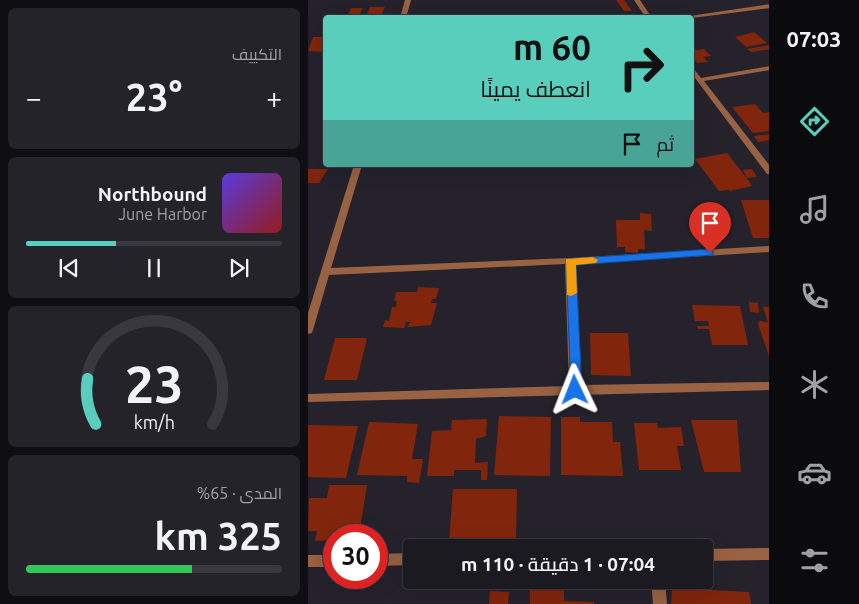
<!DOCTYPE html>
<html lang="ar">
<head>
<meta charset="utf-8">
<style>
  :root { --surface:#1c1a21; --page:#25232a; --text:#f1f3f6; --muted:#a0a1a5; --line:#3a383f; --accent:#5acebd }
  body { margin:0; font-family:Ubuntu,Cairo,sans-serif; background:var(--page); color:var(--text); direction:rtl; height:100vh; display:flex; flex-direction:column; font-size:19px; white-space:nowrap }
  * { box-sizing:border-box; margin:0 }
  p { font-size:16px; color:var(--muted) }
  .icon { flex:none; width:28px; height:28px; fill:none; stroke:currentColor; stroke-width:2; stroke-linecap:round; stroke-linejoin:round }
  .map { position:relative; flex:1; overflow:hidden; direction:ltr }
  .details { display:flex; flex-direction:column; gap:8px; padding:8px; background:#0f0e12; width:308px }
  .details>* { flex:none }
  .banner { position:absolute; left:15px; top:15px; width:371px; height:152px; border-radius:5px; box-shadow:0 5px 20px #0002,0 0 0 1px var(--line); direction:rtl; background:#5acebd; color:#111; overflow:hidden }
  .speed { position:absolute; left:15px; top:524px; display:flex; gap:10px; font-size:25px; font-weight:700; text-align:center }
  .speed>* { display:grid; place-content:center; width:65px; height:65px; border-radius:50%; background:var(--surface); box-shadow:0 5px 20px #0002,0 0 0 1px var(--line); line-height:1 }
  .speed .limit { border:8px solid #d22; background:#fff; color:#111 }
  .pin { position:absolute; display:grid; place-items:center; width:42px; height:42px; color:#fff; margin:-51px -21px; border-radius:50% 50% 50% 0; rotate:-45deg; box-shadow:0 0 5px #0007 }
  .pin .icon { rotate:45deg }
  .me { position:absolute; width:55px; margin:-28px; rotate:358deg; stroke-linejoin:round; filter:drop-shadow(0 0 4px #0008) }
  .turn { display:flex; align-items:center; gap:18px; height:105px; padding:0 20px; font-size:22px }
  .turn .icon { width:65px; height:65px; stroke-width:2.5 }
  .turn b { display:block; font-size:35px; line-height:42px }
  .then { display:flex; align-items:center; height:48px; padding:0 20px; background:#0003; gap:10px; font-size:19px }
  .big { font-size:38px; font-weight:600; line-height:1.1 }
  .details .widget { flex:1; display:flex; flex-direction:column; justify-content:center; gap:8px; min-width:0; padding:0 18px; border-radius:8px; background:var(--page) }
  .details .dial { align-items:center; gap:0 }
  .dial svg { height:130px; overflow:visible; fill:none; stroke:var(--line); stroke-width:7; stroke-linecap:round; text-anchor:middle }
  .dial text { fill:var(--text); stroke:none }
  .song { display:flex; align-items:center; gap:15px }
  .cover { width:60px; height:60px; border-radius:8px; background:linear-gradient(135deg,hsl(250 70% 55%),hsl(0 70% 35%)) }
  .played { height:5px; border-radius:2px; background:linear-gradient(90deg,var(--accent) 35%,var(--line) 35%) }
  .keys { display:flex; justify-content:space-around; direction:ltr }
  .heat { display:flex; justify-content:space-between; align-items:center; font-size:28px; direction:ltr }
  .charge { height:8px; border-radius:4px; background:linear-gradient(90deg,#34c759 65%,var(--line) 0) }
  .trip { position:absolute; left:95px; top:539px; width:310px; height:50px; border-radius:5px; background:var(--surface); box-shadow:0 5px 20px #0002,0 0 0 1px var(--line); font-weight:600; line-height:50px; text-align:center; direction:rtl }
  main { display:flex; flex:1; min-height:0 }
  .tab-bar { display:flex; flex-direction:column; width:90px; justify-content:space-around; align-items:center; background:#0b0a0d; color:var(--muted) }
  .tab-bar .icon { width:35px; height:35px }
  .tab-bar .current { color:var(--accent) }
  .tab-bar b { font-size:22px; color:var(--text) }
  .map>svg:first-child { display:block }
  .building { fill:#81260c }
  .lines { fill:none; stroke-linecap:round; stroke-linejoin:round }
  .minor { fill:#996242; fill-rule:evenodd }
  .route { fill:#1a73e8; stroke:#114b97 }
  .slow { fill:#f59e0b }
</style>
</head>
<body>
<main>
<nav class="tab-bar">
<b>07:03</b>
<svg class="icon current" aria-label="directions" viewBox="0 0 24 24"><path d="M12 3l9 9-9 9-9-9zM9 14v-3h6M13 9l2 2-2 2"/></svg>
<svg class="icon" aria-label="music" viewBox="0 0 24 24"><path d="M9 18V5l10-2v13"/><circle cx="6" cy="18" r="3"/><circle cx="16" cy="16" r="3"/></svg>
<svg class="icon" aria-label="phone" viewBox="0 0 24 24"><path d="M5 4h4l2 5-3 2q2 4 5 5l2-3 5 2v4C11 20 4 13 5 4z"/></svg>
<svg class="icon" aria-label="climate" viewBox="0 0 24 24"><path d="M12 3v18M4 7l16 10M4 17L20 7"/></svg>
<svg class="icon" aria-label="car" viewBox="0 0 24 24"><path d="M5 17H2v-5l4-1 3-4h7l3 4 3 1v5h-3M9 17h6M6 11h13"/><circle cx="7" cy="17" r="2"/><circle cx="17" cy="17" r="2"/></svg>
<svg class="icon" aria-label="filters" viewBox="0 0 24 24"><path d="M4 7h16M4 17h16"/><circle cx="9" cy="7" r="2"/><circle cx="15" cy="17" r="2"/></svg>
</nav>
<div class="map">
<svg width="462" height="604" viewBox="0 0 462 604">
  <rect width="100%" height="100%" fill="#25222c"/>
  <path class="building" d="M 308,0 L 316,0 L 324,11 L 316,11 Z
    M 62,7 L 77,7 L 73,15 L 52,18 L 54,14 L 59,14 Z
    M 43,8 L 55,8 L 49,18 L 38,18 Z
    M 446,32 L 459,43 L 438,47 L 427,37 Z
    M 5,37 L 17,37 L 18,52 L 0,51 Z
    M 462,45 L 462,49 L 443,52 L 439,49 Z
    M 384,46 L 389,50 L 396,49 L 403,56 L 395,57 L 400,62 L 389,63 L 384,57 Z
    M 447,104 L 455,113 L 462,112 L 462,131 L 445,133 L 424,107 Z
    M 462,134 L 462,140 L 450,142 L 446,136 Z
    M 419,153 L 441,181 L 444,186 L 422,191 L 421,190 L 411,191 L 387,159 Z
    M 0,169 L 20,169 L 11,183 L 0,183 Z
    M 444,169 L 449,177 L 439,178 L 435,170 Z
    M 433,200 L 462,200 L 462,238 L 445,238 Z
    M 332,213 L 343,214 L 344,231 L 336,230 L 337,249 L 330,249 L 330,253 L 317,252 L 317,247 L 309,247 L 308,220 L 332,220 Z
    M 110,287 L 131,288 L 128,299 L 124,299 L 123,303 L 129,303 L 123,325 L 100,327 L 101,323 L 105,322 L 98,322 L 96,328 L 75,327 L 77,320 L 81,321 L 84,307 L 88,307 L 89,301 L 86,301 L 88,292 L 109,292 Z
    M 441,302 L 450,303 L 451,313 L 442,312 Z
    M 384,305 L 432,306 L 440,345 L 404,345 L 401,329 L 390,329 L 389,326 L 401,326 L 400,321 L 387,321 Z
    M 455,307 L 462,307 L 461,356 L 450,324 L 451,321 L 460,322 Z
    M 282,333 L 320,333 L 323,376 L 283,375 Z
    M 27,338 L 59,338 L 49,380 L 16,380 Z
    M 191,416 L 243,417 L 242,476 L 186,475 Z
    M 253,417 L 272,417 L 272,422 L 304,422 L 305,442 L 312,442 L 315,476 L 253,475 Z
    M 179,419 L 178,436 L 168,439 L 167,463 L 180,462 L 179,480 L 173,480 L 173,470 L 146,470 L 146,476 L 119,476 L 124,431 L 143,430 L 144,420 Z
    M 383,420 L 429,420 L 433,472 L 396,472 Z
    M 61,422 L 110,424 L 104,459 L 115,459 L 111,483 L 99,482 L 99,476 L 49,475 Z
    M 326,423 L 349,423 L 350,428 L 373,427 L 376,446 L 369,446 L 373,470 L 331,470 Z
    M 0,425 L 50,426 L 38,478 L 0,477 Z
    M 21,485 L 59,485 L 51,535 L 26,535 L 26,540 L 7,541 L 9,531 L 0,531 L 1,498 L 19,498 Z
    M 145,489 L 209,489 L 208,542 L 141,542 Z
    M 222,588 L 256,589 L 256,601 L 286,602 L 286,604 L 222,604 Z
    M 364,588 L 441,592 L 443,604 L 363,604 Z
    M 182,591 L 201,592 L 200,604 L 181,604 Z"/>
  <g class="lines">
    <path class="minor" d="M 97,0 L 103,0 L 98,18 L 92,18 Z
      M 326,0 L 332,0 L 344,18 L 338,18 Z
      M 462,4 L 462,8 L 384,18 L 368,18 Z
      M 462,66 L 462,70 L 396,81 L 462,166 L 462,174 L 459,174 L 384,74 L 384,68 L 386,69 L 393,78 Z
      M 46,165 L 54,165 L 23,268 L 262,258 L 462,246 L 462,252 L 267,264 L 272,385 L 462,382 L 462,390 L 0,402 L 0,394 L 261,386 L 257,264 L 21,275 L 5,330 L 4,333 L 0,334 L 0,313 Z
      M 462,548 L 462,560 L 396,561 L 396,549 Z
      M 104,553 L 104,565 L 69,566 L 69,554 Z
      M 0,555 L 26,555 L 26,567 L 0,567 Z
      M 343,580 L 357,580 L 359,604 L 345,604 Z"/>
  </g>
  <path class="route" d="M 402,249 L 405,250 L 405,255 L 268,265 L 274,390 L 272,393 L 263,393 L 258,259 Z"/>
  <path class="slow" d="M 285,257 L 290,260 L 288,263 L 268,265 L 269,293 L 263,296 L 259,295 L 258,259 Z"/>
</svg>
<div class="speed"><div class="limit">30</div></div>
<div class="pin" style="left:402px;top:253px;background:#d93025"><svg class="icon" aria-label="arrive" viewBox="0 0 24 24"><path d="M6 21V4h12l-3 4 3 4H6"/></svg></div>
<svg class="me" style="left:267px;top:390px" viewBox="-20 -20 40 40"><path d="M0-17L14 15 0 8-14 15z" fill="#1a73e8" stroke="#fff" stroke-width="4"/></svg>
<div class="trip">07:04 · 1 دقيقة · 110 m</div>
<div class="banner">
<div class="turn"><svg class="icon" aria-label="right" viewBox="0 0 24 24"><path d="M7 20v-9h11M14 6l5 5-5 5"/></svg><div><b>60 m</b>انعطف يمينًا</div></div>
<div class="then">ثم<svg class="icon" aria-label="arrive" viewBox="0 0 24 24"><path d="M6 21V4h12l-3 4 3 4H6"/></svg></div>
</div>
</div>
<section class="details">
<div class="widget"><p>التكييف</p>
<div class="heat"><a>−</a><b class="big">23°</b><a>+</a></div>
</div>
<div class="widget">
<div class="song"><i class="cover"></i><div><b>Northbound</b><p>June Harbor</p></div></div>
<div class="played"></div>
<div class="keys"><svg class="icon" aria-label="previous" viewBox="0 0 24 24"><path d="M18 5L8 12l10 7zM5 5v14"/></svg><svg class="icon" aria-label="pause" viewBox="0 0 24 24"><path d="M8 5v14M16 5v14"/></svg><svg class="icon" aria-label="next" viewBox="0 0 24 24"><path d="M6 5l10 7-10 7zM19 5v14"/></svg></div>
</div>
<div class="widget dial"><svg viewBox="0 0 100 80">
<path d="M14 69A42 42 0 1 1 86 69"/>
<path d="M14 69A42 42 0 0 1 9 41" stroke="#5acebd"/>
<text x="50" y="56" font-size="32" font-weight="700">23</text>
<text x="50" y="72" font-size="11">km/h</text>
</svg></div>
<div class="widget"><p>المدى · 65%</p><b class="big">325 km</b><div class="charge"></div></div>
</section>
</main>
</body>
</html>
